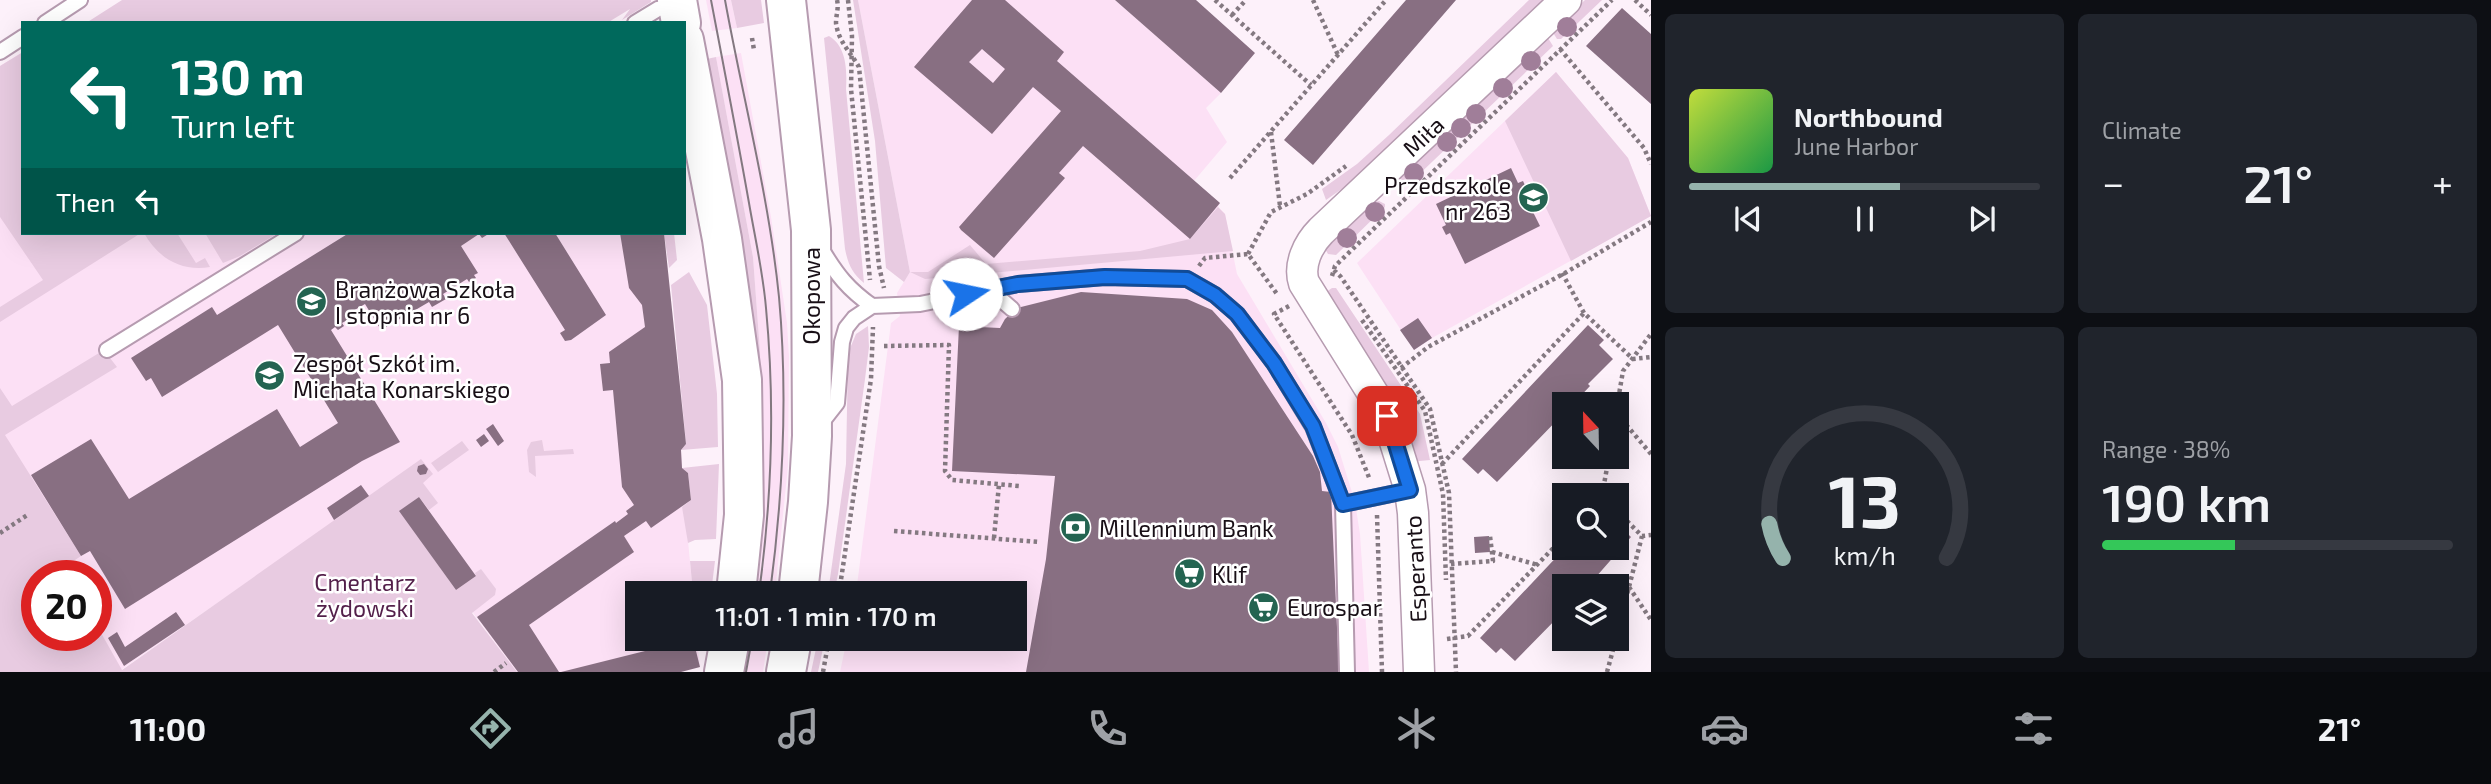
<!DOCTYPE html>
<html lang="en">
<head>
<meta charset="utf-8">
<style>
  :root { --surface:#171b24; --page:#20242c; --text:#f1f3f6; --muted:#9ea1a6; --line:#363941; --accent:#95b3ac }
  body { margin:0; font-family:"Exo 2",sans-serif; background:var(--page); color:var(--text); height:100vh; display:flex; flex-direction:column; font-size:26px; white-space:nowrap }
  * { box-sizing:border-box; margin:0 }
  p { font-size:23px; color:var(--muted) }
  .icon { flex:none; width:38px; height:38px; fill:none; stroke:currentColor; stroke-width:2; stroke-linecap:round; stroke-linejoin:round }
  .map { position:relative; flex:1; overflow:hidden }
  .details { display:flex; flex-direction:column; gap:14px; padding:14px; background:#0d0f14; width:840px }
  .details>* { flex:none }
  .hud { position:absolute; left:21px; top:21px; width:665px; height:214px; border-radius:0px; box-shadow:0 7px 28px #0002; background:#00695c; color:#fff; overflow:hidden }
  .needle { width:46px; rotate:338deg }
  .controls { position:absolute; left:1552px; top:392px; display:grid; gap:14px }
  .controls a { display:grid; place-items:center; width:77px; height:77px; border-radius:0px; background:var(--surface); box-shadow:0 7px 28px #0002; font-size:35px }
  .speed { position:absolute; left:21px; top:560px; display:flex; gap:14px; font-size:35px; font-weight:700; text-align:center }
  .speed>* { display:grid; place-content:center; width:91px; height:91px; border-radius:50%; background:var(--surface); box-shadow:0 7px 28px #0002; line-height:1 }
  .speed .limit { border:10px solid #d22; background:#fff; color:#111 }
  .pin { position:absolute; display:grid; place-items:center; width:60px; height:60px; color:#fff; margin:-30px; border-radius:14px; box-shadow:0 4px 10px #0006 }
  .me { position:absolute; width:77px; margin:-38px; rotate:79deg; stroke-linejoin:round; filter:drop-shadow(0 0 5px #0008) }
  .turn { display:flex; align-items:center; gap:24px; height:147px; padding:0 35px; font-size:32px }
  .turn .icon { width:91px; height:91px; stroke-width:2.5 }
  .turn b { display:block; font-size:49px; line-height:60px }
  .then { display:flex; align-items:center; height:66px; padding:0 35px; background:#0003; gap:14px; font-size:26px }
  .big { font-size:52px; font-weight:600; line-height:1.1 }
  .details .tile { flex:1; display:flex; flex-direction:column; justify-content:center; gap:10px; min-width:0; padding:0 24px; border-radius:10px; background:var(--page) }
  .details .dial { align-items:center; gap:0 }
  .dial svg { height:182px; overflow:visible; fill:none; stroke:var(--line); stroke-width:7; stroke-linecap:round; text-anchor:middle }
  .dial text { fill:var(--text); stroke:none }
  .song { display:flex; align-items:center; gap:21px }
  .cover { width:84px; height:84px; border-radius:10px; background:linear-gradient(135deg,hsl(70 70% 55%),hsl(140 70% 35%)) }
  .played { height:7px; border-radius:4px; background:linear-gradient(90deg,var(--accent) 60%,var(--line) 60%) }
  .keys { display:flex; justify-content:space-around; direction:ltr }
  .heat { display:flex; justify-content:space-between; align-items:center; font-size:38px; direction:ltr }
  .charge { height:10px; border-radius:5px; background:linear-gradient(90deg,#34c759 38%,var(--line) 0) }
  .details .tiles { flex:1; display:grid; gap:14px; grid-template-columns:repeat(2,1fr) }
  .trip { position:absolute; left:625px; top:581px; width:402px; height:70px; border-radius:0px; background:var(--surface); box-shadow:0 7px 28px #0002; font-weight:600; line-height:70px; text-align:center }
  .menu { display:flex; height:112px; justify-content:space-around; align-items:center; background:#090b0e; color:var(--muted) }
  .menu .icon { width:49px; height:49px }
  .menu .selected { color:var(--accent) }
  .menu b { font-size:32px; color:var(--text) }
  main { display:flex; flex:1; min-height:0 }
  .map>svg:first-child { display:block }
  .built { fill:#fce0f5 }
  .green { fill:#e8cbe1 }
  .building { fill:#886f82; fill-rule:evenodd }
  .lines { fill:none; stroke-linecap:round; stroke-linejoin:round }
  .service-casing { stroke:#b69bb0; stroke-width:18 }
  .minor-casing { stroke:#b69bb0; stroke-width:33 }
  .secondary-casing { stroke:#b69bb0; stroke-width:42 }
  .path { stroke:#847981; stroke-width:4.5; stroke-dasharray:3.5 3.5; stroke-linecap:butt }
  .service { stroke:#fff; stroke-width:14 }
  .minor { stroke:#fff; stroke-width:30 }
  .secondary { stroke:#fff; stroke-width:38 }
  .tram { stroke:#837880; stroke-width:2 }
  .tree { fill:#a07e99 }
  .route-casing { stroke:#114b97; stroke-width:18 }
  .route { stroke:#1a73e8; stroke-width:12 }
  .labels { text-anchor:middle; dominant-baseline:central; stroke-width:5; stroke-linejoin:round; paint-order:stroke }
  .street-label { font-size:23px; fill:#180f16; stroke:#fff }
  .poi-label { font-size:23px; fill:#180f16; stroke:#fff; text-anchor:start }
  .park-label { font-size:23px; fill:#531f4a; stroke:#fff }
</style>
</head>
<body>
<main>
<div class="map">
<svg width="1651" height="672" viewBox="0 0 1651 672">
  <rect width="100%" height="100%" fill="#fdf1fa"/>
  <path class="built" d="M 706,0 L 731,0 L 737,28 L 712,31 Z
    M 858,0 L 1115,0 L 1221,93 L 1206,108 L 1227,142 L 1194,181 L 1220,203 L 1218,207 L 1225,214 L 1237,274 L 1326,423 L 1338,447 L 1355,502 L 1360,534 L 1369,672 L 840,672 L 847,639 L 1015,639 L 1015,593 L 856,593 L 891,323 L 900,316 L 897,293 L 910,272 Z
    M 23,52 L 23,233 L 664,233 L 686,444 L 681,450 L 682,468 L 688,473 L 691,500 L 682,507 L 686,520 L 693,593 L 637,593 L 637,639 L 697,639 L 700,667 L 681,672 L 517,672 L 456,590 L 384,487 L 121,670 L 96,624 L 96,576 L 71,576 L 0,447 L 0,66 Z
    M 741,53 L 771,217 L 787,323 L 789,357 L 788,466 L 775,593 L 751,593 L 760,352 L 753,257 L 716,57 Z
    M 1556,72 L 1628,158 L 1651,216 L 1432,338 L 1414,350 L 1357,263 Z
    M 745,639 L 768,639 L 763,672 L 739,672 Z"/>
  <path class="green" d="M 122,0 L 651,0 L 651,2 L 622,20 L 630,9 L 607,23 L 86,23 Z
    M 731,0 L 761,0 L 764,23 L 737,28 Z
    M 853,0 L 858,0 L 910,272 L 928,272 L 970,245 L 986,264 L 1140,251 L 1190,239 L 1218,207 L 1225,214 L 1233,251 L 925,279 L 910,272 L 904,282 L 886,268 L 875,141 Z
    M 1529,0 L 1546,0 L 1356,179 L 1326,200 L 1322,189 L 1357,164 L 1389,135 Z
    M 1585,0 L 1602,0 L 1561,39 L 1557,39 L 1552,31 Z
    M 829,36 C 847,47 847,71 846,89 L 864,283 C 852,273 848,264 845,249 L 824,38 Z
    M 1548,38 L 1553,46 L 1409,184 L 1406,185 L 1399,178 L 1545,39 Z
    M 23,52 L 23,233 L 141,233 L 0,322 L 0,307 L 43,280 L 0,217 L 0,66 Z
    M 716,57 L 753,257 L 760,352 L 763,495 L 702,60 Z
    M 1556,72 L 1628,158 L 1651,216 L 1571,261 L 1505,121 Z
    M 1379,201 L 1385,204 L 1385,207 L 1336,255 L 1328,254 L 1325,249 L 1375,202 Z
    M 144,233 L 177,233 L 196,263 L 205,258 L 210,267 C 181,272 158,258 144,233 Z
    M 205,233 L 278,233 L 240,256 L 223,263 Z
    M 664,233 L 674,233 L 677,260 L 669,268 Z
    M 689,272 L 707,305 L 717,394 L 718,447 L 681,450 L 686,444 L 671,285 Z
    M 1332,288 L 1336,288 L 1420,414 L 1430,460 L 1410,462 L 1319,297 Z
    M 868,326 L 869,347 L 865,379 L 838,574 L 834,593 L 828,593 L 846,464 L 848,353 L 856,334 Z
    M 99,353 L 110,358 L 117,367 L 5,435 L 81,556 L 66,566 L 71,576 L 37,576 L 37,635 L 96,635 L 96,624 L 122,670 L 421,459 L 433,474 L 423,483 L 438,503 L 429,510 L 419,497 L 400,511 L 456,590 L 476,576 L 475,573 L 481,569 L 496,589 L 495,595 L 472,613 L 517,672 L 0,672 L 0,388 L 12,406 Z
    M 542,440 L 544,451 L 573,449 L 574,454 L 535,456 L 536,477 L 529,472 L 527,450 L 531,442 Z
    M 462,441 L 469,450 L 438,472 L 431,463 Z
    M 719,464 L 716,539 L 695,540 L 688,543 L 682,507 L 691,500 L 688,473 L 682,468 Z
    M 690,561 L 715,561 L 711,593 L 693,593 Z
    M 818,639 L 825,639 L 818,672 L 811,672 Z"/>
  <path class="building" d="M 972,0 L 1005,0 L 1064,52 L 1057,61 L 1220,203 L 1190,239 L 1083,146 L 1059,173 L 1065,178 L 994,258 L 961,230 L 959,227 L 1061,111 L 1033,87 L 992,134 L 914,67 ZM 982,49 L 1005,69 L 993,83 L 969,62 Z
    M 1115,0 L 1196,0 L 1255,53 L 1221,93 Z
    M 1406,0 L 1456,0 L 1313,165 L 1284,140 Z
    M 1622,8 L 1651,34 L 1651,104 L 1586,46 Z
    M 1511,168 L 1518,183 L 1523,181 L 1530,196 L 1526,198 L 1540,226 L 1465,264 L 1450,233 L 1446,235 L 1442,227 L 1446,225 L 1436,204 Z
    M 349,233 L 490,233 L 482,238 L 479,234 L 461,246 L 478,273 L 474,275 L 476,278 L 469,282 L 467,279 L 443,294 L 446,299 L 432,307 L 429,302 L 381,330 L 365,304 L 346,315 L 349,319 L 342,323 L 344,326 L 338,330 L 335,327 L 331,330 L 400,442 L 362,461 L 125,609 L 90,551 L 81,556 L 31,475 L 91,439 L 129,499 L 277,409 L 300,447 L 338,423 L 278,325 L 162,397 L 151,378 L 146,381 L 131,358 L 212,307 L 217,315 Z
    M 504,233 L 555,233 L 606,315 L 571,340 L 565,341 L 560,333 L 565,330 Z
    M 620,233 L 664,233 L 686,444 L 681,450 L 682,468 L 688,473 L 691,500 L 651,528 L 646,521 L 624,536 L 634,552 L 529,625 L 559,672 L 518,672 L 477,617 L 615,521 L 616,523 L 628,514 L 626,511 L 634,505 L 622,487 L 613,390 L 603,391 L 600,364 L 610,363 L 609,352 L 645,327 L 642,305 L 629,288 Z
    M 1081,292 L 1187,299 L 1212,310 L 1232,332 L 1313,456 L 1320,472 L 1322,491 L 1331,492 L 1339,672 L 1026,672 L 1046,559 L 1055,476 L 952,471 L 959,326 L 1000,328 L 1005,319 L 1017,308 Z
    M 1418,318 L 1432,338 L 1414,350 L 1400,330 Z
    M 1588,325 L 1604,340 L 1599,345 L 1613,359 L 1588,384 L 1590,386 L 1573,404 L 1564,404 L 1564,413 L 1497,482 L 1483,469 L 1478,474 L 1462,459 Z
    M 493,424 L 504,441 L 498,446 L 486,429 Z
    M 484,434 L 489,441 L 481,447 L 476,440 Z
    M 424,464 L 428,469 L 426,474 L 420,475 L 417,471 L 418,466 Z
    M 361,485 L 369,496 L 334,520 L 327,508 Z
    M 419,497 L 476,576 L 456,590 L 399,511 Z
    M 1617,514 L 1622,518 L 1617,523 L 1631,537 L 1588,586 L 1564,586 L 1564,611 L 1515,661 L 1501,648 L 1496,653 L 1480,638 L 1565,548 L 1617,548 Z
    M 1489,536 L 1490,552 L 1475,553 L 1474,537 Z
    M 176,612 L 185,625 L 124,666 L 108,638 L 117,632 L 125,647 Z
    M 693,639 L 700,667 L 681,672 L 561,672 Z"/>
  <g class="lines">
    <defs>
      <path id="service" d="M 45,23 L 80,0
        M 635,23 L 658,9 L 676,6
        M 0,52 L 23,37
        M 822,250 C 837,275 848,289 872,306
        M 990,290 L 1012,309
        M 107,350 L 296,233
        M 819,426 L 837,403 L 842,342 L 846,328 L 854,318 L 872,306 L 920,304 L 1018,284 L 1105,277 L 1187,279 L 1215,295 L 1237,314 L 1274,363 L 1313,427 L 1343,504 L 1347,672
        M 1343,504 L 1410,490"/>
      <path id="minor" d="M 1419,672 L 1413,513 L 1410,490 L 1387,416 L 1304,283 C 1298,265 1308,244 1321,231 L 1566,0"/>
      <path id="secondary" d="M 677,0 L 681,23
        M 786,0 L 811,230 L 812,436 L 808,502 L 798,593
        M 684,40 L 722,239 L 742,380 L 744,515 L 736,593
        M 724,672 L 730,639
        M 786,672 L 792,639"/>
    </defs>
    <use href="#service" class="service-casing"/>
    <use href="#minor" class="minor-casing"/>
    <use href="#secondary" class="secondary-casing"/>
    <path class="path" d="M 837,0 C 839,8 836,15 836,23 C 838,41 851,53 859,67 L 879,266 L 884,288
      M 848,0 L 852,36 L 851,89 L 870,280
      M 1215,0 L 1311,85
      M 1313,0 L 1338,55
      M 1635,0 L 1651,15
      M 1232,15 L 1246,0
      M 752,38 L 754,50
      M 1560,49 L 1644,148 L 1651,164
      M 1271,132 L 1280,206
      M 1230,178 L 1386,0
      M 1248,254 L 1271,212 L 1307,194 L 1346,166
      M 1199,266 L 1205,258 L 1248,254 L 1277,294
      M 1334,270 L 1341,277 L 1430,409 L 1449,493 L 1456,672
      M 1562,273 L 1584,313 L 1633,359 L 1651,357
      M 1332,276 L 1335,266 L 1612,0
      M 1289,306 L 1274,314 L 1352,435 L 1370,480
      M 1362,320 L 1425,411 L 1443,494 L 1446,580
      M 884,346 L 949,345 L 945,471 L 952,480 L 1019,486
      M 1401,368 L 1428,347 L 1565,273 L 1651,222
      M 1617,406 L 1623,371 L 1651,334
      M 1617,414 L 1651,454
      M 1442,464 L 1584,313
      M 1602,495 L 1609,457
      M 1617,511 L 1642,536 L 1651,535
      M 1377,515 L 1382,672
      M 894,531 L 1040,542
      M 0,533 L 29,514
      M 994,538 L 999,484
      M 1492,552 L 1538,565
      M 1451,564 L 1493,561 L 1490,536
      M 1629,587 L 1651,620
      M 839,593 L 871,379 L 873,327
      M 1617,634 L 1642,536
      M 1447,639 L 1468,636 L 1564,537
      M 494,672 L 506,663
      M 823,672 L 829,639
      M 1607,672 L 1616,639"/>
    <use href="#service" class="service"/>
    <use href="#minor" class="minor"/>
    <use href="#secondary" class="secondary"/>
    <path class="tram" d="M 711,0 C 724,68 737,135 749,203 C 755,238 763,272 766,308 C 775,403 772,498 759,593
      M 725,0 C 743,99 769,197 779,297 C 788,396 783,495 770,593
      M 746,672 L 752,639"/>
  </g>
  <g class="tree">
    <circle cx="1567" cy="27" r="10"/>
    <circle cx="1531" cy="61" r="10"/>
    <circle cx="1503" cy="88" r="10"/>
    <circle cx="1476" cy="114" r="10"/>
    <circle cx="1461" cy="128" r="10"/>
    <circle cx="1447" cy="142" r="10"/>
    <circle cx="1414" cy="173" r="10"/>
    <circle cx="1375" cy="212" r="10"/>
    <circle cx="1347" cy="238" r="10"/>
  </g>
  <g class="lines">
    <defs>
      <path id="route" d="M 966,294 L 1018,284 L 1105,277 L 1187,279 L 1215,295 L 1237,314 L 1274,363 L 1313,426 L 1343,504 L 1410,490 L 1387,416"/>
    </defs>
    <use href="#route" class="route-casing"/>
    <use href="#route" class="route"/>
  </g>
  <defs>
    <symbol id="school-disc" viewBox="-11 -11 22 22"><circle r="9.5" fill="#246451" stroke="#fff"/><path d="M0-5L7-2L0 1L-7-2ZM-4 1L0 2.5L4 1V4Q0 6-4 4Z" fill="#fff"/></symbol>
    <symbol id="bank-disc" viewBox="-11 -11 22 22"><circle r="9.5" fill="#246451" stroke="#fff"/><path d="M-6-4H6V4H-6ZM0-2.3a2.3 2.3 0 1 0 0 4.6a2.3 2.3 0 1 0 0-4.6Z" fill="#fff"/></symbol>
    <symbol id="supermarket-disc" viewBox="-11 -11 22 22"><circle r="9.5" fill="#246451" stroke="#fff"/><path d="M-6-5.5h2.5l.6 2H6L4.5 2H-2.5L-4.4-4H-6ZM-1.5 3.2a1.3 1.3 0 1 0 .1 0ZM3 3.2a1.3 1.3 0 1 0 .1 0Z" fill="#fff"/></symbol>
  </defs>
  <g fill-rule="evenodd">
    <use href="#school-disc" x="1516" y="180" width="35" height="35"/>
    <use href="#school-disc" x="294" y="284" width="35" height="35"/>
    <use href="#school-disc" x="252" y="358" width="35" height="35"/>
    <use href="#bank-disc" x="1058" y="510" width="35" height="35"/>
    <use href="#supermarket-disc" x="1172" y="556" width="35" height="35"/>
    <use href="#supermarket-disc" x="1246" y="590" width="35" height="35"/>
  </g>
  <g class="labels">
    <g class="street-label">
      <text transform="translate(1423 136) rotate(-43)">Miła</text>
      <text transform="translate(811 296) rotate(-90)">Okopowa</text>
      <text transform="translate(1415 569) rotate(-93)">Esperanto</text>
    </g>
    <g class="poi-label">
      <text x="1511" y="185" text-anchor="end">Przedszkole<tspan x="1511" dy="26">nr 263</tspan></text>
      <text x="335" y="289">Branżowa Szkoła<tspan x="335" dy="26">I stopnia nr 6</tspan></text>
      <text x="293" y="363">Zespół Szkół im.<tspan x="293" dy="26">Michała Konarskiego</tspan></text>
      <text x="1099" y="528">Millennium Bank</text>
      <text x="1212" y="574">Klif</text>
      <text x="1287" y="607">Eurospar</text>
    </g>
    <g class="park-label">
      <text x="365" y="582">Cmentarz<tspan x="365" dy="26">żydowski</tspan></text>
    </g>
  </g>
</svg>
<div class="controls">
<a><svg class="needle" viewBox="-14 -14 28 28"><path d="M0-13l5 13h-10z" fill="#e53935"/><path d="M0 13l5-13h-10z" fill="#9ea1a6"/></svg></a>
<a><svg class="icon" aria-label="search" viewBox="0 0 24 24"><circle cx="10" cy="10" r="6"/><path d="M15 15l6 6"/></svg></a>
<a><svg class="icon" aria-label="layers" viewBox="0 0 24 24"><path d="M12 4l9 5-9 5-9-5zM3 14l9 5 9-5"/></svg></a>
</div>
<div class="speed"><div class="limit">20</div></div>
<div class="pin" style="left:1387px;top:416px;background:#d93025"><svg class="icon" aria-label="arrive" viewBox="0 0 24 24"><path d="M6 21V4h12l-3 4 3 4H6"/></svg></div>
<svg class="me" style="left:966px;top:294px" viewBox="-20 -20 40 40"><circle r="19" fill="#fff"/><path d="M0-13L10 11 0 6-10 11z" fill="#1a73e8"/></svg>
<div class="trip">11:01 · 1 min · 170 m</div>
<div class="hud">
<div class="turn"><svg class="icon" aria-label="left" viewBox="0 0 24 24"><path d="M17 20v-9H6M10 6l-5 5 5 5"/></svg><div><b>130 m</b>Turn left</div></div>
<div class="then">Then<svg class="icon" aria-label="left" viewBox="0 0 24 24"><path d="M17 20v-9H6M10 6l-5 5 5 5"/></svg></div>
</div>
</div>
<section class="details">
<div class="tiles">
<div class="tile">
<div class="song"><i class="cover"></i><div><b>Northbound</b><p>June Harbor</p></div></div>
<div class="played"></div>
<div class="keys"><svg class="icon" aria-label="previous" viewBox="0 0 24 24"><path d="M18 5L8 12l10 7zM5 5v14"/></svg><svg class="icon" aria-label="pause" viewBox="0 0 24 24"><path d="M8 5v14M16 5v14"/></svg><svg class="icon" aria-label="next" viewBox="0 0 24 24"><path d="M6 5l10 7-10 7zM19 5v14"/></svg></div>
</div>
<div class="tile"><p>Climate</p>
<div class="heat"><a>−</a><b class="big">21°</b><a>+</a></div>
</div>
<div class="tile dial"><svg viewBox="0 0 100 80">
<path d="M14 69A42 42 0 1 1 86 69"/>
<path d="M14 69A42 42 0 0 1 8 54" stroke="#95b3ac"/>
<text x="50" y="56" font-size="32" font-weight="700">13</text>
<text x="50" y="72" font-size="11">km/h</text>
</svg></div>
<div class="tile"><p>Range · 38%</p><b class="big">190 km</b><div class="charge"></div></div>
</div>
</section>
</main>
<nav class="menu">
<b>11:00</b>
<svg class="icon selected" aria-label="directions" viewBox="0 0 24 24"><path d="M12 3l9 9-9 9-9-9zM9 14v-3h6M13 9l2 2-2 2"/></svg>
<svg class="icon" aria-label="music" viewBox="0 0 24 24"><path d="M9 18V5l10-2v13"/><circle cx="6" cy="18" r="3"/><circle cx="16" cy="16" r="3"/></svg>
<svg class="icon" aria-label="phone" viewBox="0 0 24 24"><path d="M5 4h4l2 5-3 2q2 4 5 5l2-3 5 2v4C11 20 4 13 5 4z"/></svg>
<svg class="icon" aria-label="climate" viewBox="0 0 24 24"><path d="M12 3v18M4 7l16 10M4 17L20 7"/></svg>
<svg class="icon" aria-label="car" viewBox="0 0 24 24"><path d="M5 17H2v-5l4-1 3-4h7l3 4 3 1v5h-3M9 17h6M6 11h13"/><circle cx="7" cy="17" r="2"/><circle cx="17" cy="17" r="2"/></svg>
<svg class="icon" aria-label="filters" viewBox="0 0 24 24"><path d="M4 7h16M4 17h16"/><circle cx="9" cy="7" r="2"/><circle cx="15" cy="17" r="2"/></svg>
<b>21°</b>
</nav>
</body>
</html>
